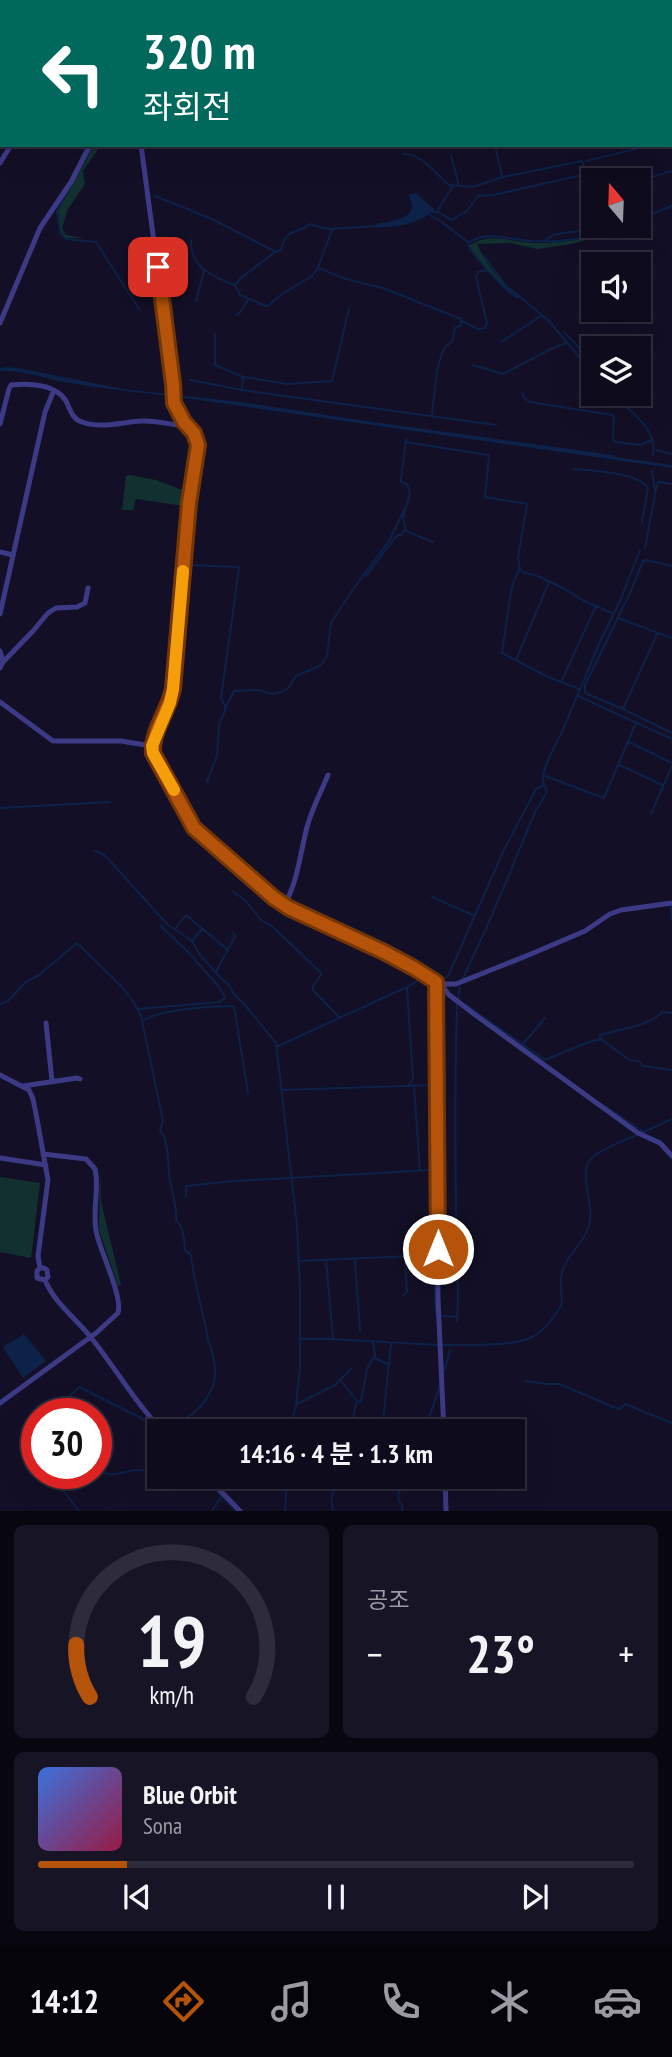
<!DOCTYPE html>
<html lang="ko">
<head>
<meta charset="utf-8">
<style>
  :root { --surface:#0e0b1c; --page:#171425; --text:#f1f3f6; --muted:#9b9ba3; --line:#2e2b3b; --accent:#b45309 }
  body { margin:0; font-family:"PT Sans Narrow","Noto Sans KR",sans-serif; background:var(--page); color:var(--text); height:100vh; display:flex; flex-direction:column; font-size:26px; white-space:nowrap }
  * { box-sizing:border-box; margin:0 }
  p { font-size:23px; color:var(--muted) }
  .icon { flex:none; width:38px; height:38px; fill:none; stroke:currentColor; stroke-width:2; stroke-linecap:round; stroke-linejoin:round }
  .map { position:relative; height:1511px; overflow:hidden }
  .drawer { display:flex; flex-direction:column; gap:14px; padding:14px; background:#08060f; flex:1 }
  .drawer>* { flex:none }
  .top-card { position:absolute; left:0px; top:0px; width:672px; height:147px; box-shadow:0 7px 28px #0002,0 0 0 2px var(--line); background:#00695c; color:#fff; overflow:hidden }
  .needle { width:46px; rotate:341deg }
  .controls { position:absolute; left:581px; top:168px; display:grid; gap:14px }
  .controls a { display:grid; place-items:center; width:70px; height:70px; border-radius:0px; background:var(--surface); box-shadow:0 7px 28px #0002,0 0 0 2px var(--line); font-size:35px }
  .speed { position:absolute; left:21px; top:1398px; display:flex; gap:14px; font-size:35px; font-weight:700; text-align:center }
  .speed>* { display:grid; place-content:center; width:91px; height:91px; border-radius:50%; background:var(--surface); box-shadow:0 7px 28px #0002,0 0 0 2px var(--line); line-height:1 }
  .speed .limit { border:10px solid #d22; background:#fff; color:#111 }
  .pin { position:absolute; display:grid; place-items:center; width:60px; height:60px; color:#fff; margin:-30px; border-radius:14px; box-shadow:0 4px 10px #0006 }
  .me { position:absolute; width:77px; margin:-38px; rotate:0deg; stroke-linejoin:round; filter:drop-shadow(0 0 5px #0008) }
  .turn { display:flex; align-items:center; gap:24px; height:147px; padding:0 28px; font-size:32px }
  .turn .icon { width:91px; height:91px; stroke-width:2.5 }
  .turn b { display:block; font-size:49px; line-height:60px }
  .big { font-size:52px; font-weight:600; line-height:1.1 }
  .drawer .tile { flex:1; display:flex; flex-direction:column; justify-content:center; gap:10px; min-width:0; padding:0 24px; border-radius:10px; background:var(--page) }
  .drawer .dial { align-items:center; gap:0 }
  .dial svg { height:182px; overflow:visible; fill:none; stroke:var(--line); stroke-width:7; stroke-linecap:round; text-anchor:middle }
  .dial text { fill:var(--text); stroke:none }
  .song { display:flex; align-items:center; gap:21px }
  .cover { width:84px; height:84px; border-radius:10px; background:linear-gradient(135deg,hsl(220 70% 55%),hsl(340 70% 35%)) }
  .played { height:7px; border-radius:4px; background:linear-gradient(90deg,var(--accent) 15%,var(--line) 15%) }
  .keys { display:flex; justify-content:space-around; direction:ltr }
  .heat { display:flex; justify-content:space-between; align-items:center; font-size:38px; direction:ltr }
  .drawer .tiles { flex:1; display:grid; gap:14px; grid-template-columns:1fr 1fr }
  .tile:last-child { grid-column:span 2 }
  .trip { position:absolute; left:147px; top:1419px; width:378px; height:70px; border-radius:0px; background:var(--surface); box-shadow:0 7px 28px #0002,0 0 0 2px var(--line); font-weight:600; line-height:70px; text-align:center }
  .tabs { display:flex; height:112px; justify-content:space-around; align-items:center; background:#06040b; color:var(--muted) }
  .tabs .icon { width:49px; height:49px }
  .tabs .current { color:var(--accent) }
  .tabs b { font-size:32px; color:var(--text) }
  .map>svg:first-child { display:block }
  .green { fill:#12302f }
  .water { fill:#0c2248 }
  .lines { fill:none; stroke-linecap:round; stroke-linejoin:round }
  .stream { stroke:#0c2248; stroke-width:2 }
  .street { stroke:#3d3a85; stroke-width:5 }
  .route-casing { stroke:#753606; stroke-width:18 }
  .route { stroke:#b45309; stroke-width:12 }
  .slow { stroke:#f59e0b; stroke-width:12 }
</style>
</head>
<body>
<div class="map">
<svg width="672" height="1511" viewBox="0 0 672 1511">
  <rect width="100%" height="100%" fill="#130f26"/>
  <path class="green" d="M 94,145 L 101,145 L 83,171 L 85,184 L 68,209 L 62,228 L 66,235 L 83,238 L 66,238 L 59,229 L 58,211 Z
    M 624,226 L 630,226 L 613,238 L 585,240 L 572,244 L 537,249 L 510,243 L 477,244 C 485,262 501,284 519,296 C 501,290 480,261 469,246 C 490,230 515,244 539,243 C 560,243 606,237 624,226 Z
    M 130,475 L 156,480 L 185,491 L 184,506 L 136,499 L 133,510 L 122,510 L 126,476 Z
    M 100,1165 L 101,1201 L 121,1285 L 118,1286 L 99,1230 Z
    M 0,1177 L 40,1183 L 31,1258 L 0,1252 Z"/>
  <path class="water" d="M 416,193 L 435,210 C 414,226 400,226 375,228 L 377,224 C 394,220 422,219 408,195 Z
    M 7,367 L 23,369 L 123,389 L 241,402 L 366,421 L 613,455 L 615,457 L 672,465 L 672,468 L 199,400 C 156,394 112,390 69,383 C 46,379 24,370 0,371 L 0,368 Z
    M 24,1334 L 46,1361 L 23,1378 L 3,1347 Z"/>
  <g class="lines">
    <path class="stream" d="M 670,142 L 672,141
      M 495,145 L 502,176
      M 403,154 C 420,152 437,175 449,185 L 472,187 L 503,177 L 582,161 L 589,180 L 592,180 L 593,182
      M 451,155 L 459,186
      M 586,161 L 652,145
      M 77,175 L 93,145
      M 627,180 L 646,175 L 648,177 L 647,181 L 639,190
      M 639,181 L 672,171
      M 69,189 L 57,211 L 60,233 L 66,239 L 96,242 L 139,309
      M 155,196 L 212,219 L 276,252 L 281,250 C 286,227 297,235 310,224 L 327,229 L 377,226
      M 432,211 L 440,213 L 451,220 L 467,211 L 478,196 L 494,195 L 586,174
      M 437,211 L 453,186
      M 430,215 L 439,220 L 468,242
      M 639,219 L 672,206
      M 191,240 C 190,268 211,275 234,285
      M 546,241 C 560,243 610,234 622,226
      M 275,252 L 242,277 L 235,285 L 240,295 L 266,306 L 269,305 L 282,294 L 312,276 L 318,268 L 346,279 L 383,288 L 461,319 L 462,321 L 478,329 L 485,328 L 487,323 L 476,277 L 478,272 L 487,270
      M 484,256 L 507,287 L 519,296
      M 318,267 L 332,230
      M 196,301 L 204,271
      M 236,315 L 239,314 L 248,300
      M 564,332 L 584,353 L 586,357
      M 215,334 L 215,365 L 243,377 L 242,389
      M 501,342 L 541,316
      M 473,365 L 503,374 L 551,349 L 566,343
      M 593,368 L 586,358 L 582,360 L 548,320 L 520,297 L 516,297 L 507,290 L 487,270 L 470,249 L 468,243 C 491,227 521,245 545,241 C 555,230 570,234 583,230 C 590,229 594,226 600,226
      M 243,379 L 245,377 L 287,384 L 332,381 L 349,309
      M 190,380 L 242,390 L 496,425
      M 523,393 L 523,397 L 530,402 L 612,415 L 614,417 L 613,439 L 615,442 L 640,445 L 652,440
      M 613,394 C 630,411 658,429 653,455
      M 184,406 L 185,413 L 203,440 L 190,520
      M 432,414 L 437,370 L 442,353 L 445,347 L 452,342 L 455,328 L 460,326 L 461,322
      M 406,439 L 401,480 L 401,482 L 407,484 L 410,493 L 407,505
      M 405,442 L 489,455 L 485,497 L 527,504 L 518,558 L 520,569 L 523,572 L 540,577 L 563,588 L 584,601 L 612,613
      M 656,450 L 672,454
      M 574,469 C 593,471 637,472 648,488 L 642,522
      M 652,471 L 655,491
      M 405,510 L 403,517 L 406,531 L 433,542
      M 188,546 L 190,565 L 237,567 L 239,568 L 221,698 L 226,708 L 219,725 L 217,755 L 207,782
      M 645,548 L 657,484 L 659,482 L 672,484
      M 519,570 L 515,578 L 511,591 L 502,653 L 546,676 L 579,689
      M 366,576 L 394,539 L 398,535 L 401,535 L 405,530
      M 618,618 L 672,638
      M 657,634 L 623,709 L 585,693 L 585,685 L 630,593 L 643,561 L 647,560 L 672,566
      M 516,660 L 549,582
      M 562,680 L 596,606
      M 578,696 L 672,739
      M 226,706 L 234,691 L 258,690 L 272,694 L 282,692 L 289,687 L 296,676 L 321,665 L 327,656 L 331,623 L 351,592 L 389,541 L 406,506
      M 623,709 L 672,733
      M 629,742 L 672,763
      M 620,765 L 662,785
      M 545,776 L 604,798 L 635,725 L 638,723
      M 0,808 L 110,802
      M 651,814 L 672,766
      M 95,851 L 103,854 L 110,861 L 167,924 L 192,941 L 200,955 L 221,978 L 228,984 L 234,994 L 245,1005 L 276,1043 L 297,1226 L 300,1289 L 300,1367 L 296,1406 L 289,1432
      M 232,891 L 245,900 L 261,920 L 273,927 L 320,972 L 321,975 L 313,986 L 313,990 L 339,1017
      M 432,897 L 473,915
      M 671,906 L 672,920
      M 175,929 L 186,915 L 228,950
      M 192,941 L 202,929
      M 216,972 L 235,936 L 233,933
      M 430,975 L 442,980 L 448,976 L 503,852 L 536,789 L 544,785
      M 463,978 L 490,920 L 535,812 L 547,792 C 546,788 544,785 543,781 C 541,769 557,742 562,732 L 599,644 L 620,601 L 640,550
      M 458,999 L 460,986
      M 0,1004 L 8,1001 L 26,982 L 39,975 L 77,943 L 121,986 L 133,1001 L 141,1016 L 163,1121 L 160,1130 C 170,1142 167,1165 170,1181 C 173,1195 177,1206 176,1221 C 184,1226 184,1241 185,1250 L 191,1255 C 194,1285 204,1312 208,1341 L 210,1344 C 212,1354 217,1367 215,1377 C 210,1403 184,1431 156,1421
      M 466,1005 L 545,1060 L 589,1042 L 601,1039 L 629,1060 L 639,1061 L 643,1066 L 672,1070
      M 138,1009 L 220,1002 L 225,998 L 220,988 L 189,953 L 160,925
      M 143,1021 C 159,1009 213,1006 234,1006 L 248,1093
      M 600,1040 L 600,1035 C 617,1030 652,1025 662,1012 L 672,1013
      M 523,1044 L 545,1018
      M 278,1046 L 407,987 L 422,978
      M 407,1087 L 413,1079 L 407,988
      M 414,1087 L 420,1169
      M 283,1090 L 433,1085 L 432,1170 L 436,1314
      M 605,1106 L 644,1132
      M 644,1132 L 672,1119
      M 186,1197 L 186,1186 L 234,1181 L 432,1170
      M 326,1260 L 333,1338
      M 355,1260 C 356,1284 359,1308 360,1331
      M 300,1261 L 434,1255
      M 403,1295 L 407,1292 L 405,1258
      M 442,1316 L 457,1317
      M 457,1321 C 460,1284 456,1247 456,1209 C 455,1141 455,1073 457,1004
      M 301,1339 L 333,1339 L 438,1345
      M 443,1345 C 468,1344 509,1348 532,1337 C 544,1331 556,1315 562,1304 C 562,1291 558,1280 564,1267 C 570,1252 588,1238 590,1220 C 593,1204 580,1175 589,1161 C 595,1152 626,1139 637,1135
      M 375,1358 L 389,1365
      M 445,1369 L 450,1350
      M 341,1381 L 357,1401 L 349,1432
      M 526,1381 L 547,1384 L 560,1384 L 613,1407 L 620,1409 L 625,1404 L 672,1423
      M 357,1402 L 361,1401 L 367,1369 L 375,1355 L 373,1342
      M 297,1404 L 335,1385 L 351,1369
      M 59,1414 L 68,1398 L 79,1387 L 143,1419 L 150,1420
      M 382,1432 L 391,1343
      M 424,1432 L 440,1386
      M 96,1469 C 112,1479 120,1472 136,1470 C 142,1470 152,1471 159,1471
      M 54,1474 L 59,1485 L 79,1511
      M 249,1477 L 286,1491
      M 218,1492 L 236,1511
      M 212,1511 L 221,1497
      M 285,1511 L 287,1477
      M 333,1511 L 331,1500 L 337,1477
      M 402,1511 L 402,1505 L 399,1501 L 398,1495 L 406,1477"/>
    <path class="street" d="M 185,0 L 187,2
      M 565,0 L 566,2
      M 210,2 L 212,0
      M 334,2 L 340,0
      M 0,133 L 2,131
      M 141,145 L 173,384 L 174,403 L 184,422 L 194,433 L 197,439 L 198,452 L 189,503 L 173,689 L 170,703 L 152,746 L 153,753 L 194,828 L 274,898 L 289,908 L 414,967 L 439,984 L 456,984 L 531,954 L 585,931 L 610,914 L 621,910 L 672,903
      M 0,163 L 11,145
      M 0,323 L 40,228 L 71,182 L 90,145
      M 0,424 L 9,389 L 11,385 C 29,383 56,384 66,401 C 70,409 72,419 82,422 C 101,429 122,422 141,421 C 154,420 167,424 179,425 L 184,422
      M 0,552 L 13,555
      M 0,614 L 45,412 L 54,390
      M 0,651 L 3,662 L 0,668
      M 3,662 L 33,631 L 48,613 L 56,608 L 77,607 L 85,603 L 88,588
      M 0,702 L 53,741 L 121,741 L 152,746
      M 284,906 C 298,881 300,854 307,827 C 312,809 321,792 328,775
      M 436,982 L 438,1299 L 444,1432
      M 441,984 L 448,994 L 474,1014 L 638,1133 L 660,1143 L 672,1156
      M 46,1023 L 52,1081
      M 0,1075 L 29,1090 L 33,1099 L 37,1119 L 48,1180 L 38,1256 L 40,1268
      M 23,1086 L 77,1078 L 80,1079
      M 0,1158 L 46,1165
      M 45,1280 L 37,1278 L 37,1271 L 40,1268 L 44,1268 L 47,1270 L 48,1277 L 45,1280 C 54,1302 74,1317 89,1335 C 115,1367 135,1403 164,1432
      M 0,1403 L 96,1333 L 118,1313 C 123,1297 101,1253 97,1235 C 91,1213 100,1190 95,1169 L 86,1159 L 43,1154
      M 207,1477 L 240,1511
      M 445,1477 L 446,1511"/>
  </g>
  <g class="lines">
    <defs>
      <path id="route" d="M 158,267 L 173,384 L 174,403 L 184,422 L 194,433 L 198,445 L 189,503 L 173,689 C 169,709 151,733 153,753 L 194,828 L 274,898 L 289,908 L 384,952 L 414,968 L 436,982 L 438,1249"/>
    </defs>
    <use href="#route" class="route-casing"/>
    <use href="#route" class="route"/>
    <path class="slow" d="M 174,790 L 153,753 L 152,746 L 170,703 L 173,689 L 183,571"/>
  </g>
</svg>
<div class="controls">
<a><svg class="needle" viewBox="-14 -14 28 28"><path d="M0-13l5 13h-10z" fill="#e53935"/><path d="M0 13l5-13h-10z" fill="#9b9ba3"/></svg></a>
<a><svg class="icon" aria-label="sound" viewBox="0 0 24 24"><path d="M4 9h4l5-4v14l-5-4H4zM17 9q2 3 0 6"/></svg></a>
<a><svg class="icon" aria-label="layers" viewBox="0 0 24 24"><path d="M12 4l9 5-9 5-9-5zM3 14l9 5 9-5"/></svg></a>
</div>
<div class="speed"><div class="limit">30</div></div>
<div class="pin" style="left:158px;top:267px;background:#d93025"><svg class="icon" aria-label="arrive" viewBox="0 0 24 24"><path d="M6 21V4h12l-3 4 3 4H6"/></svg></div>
<svg class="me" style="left:438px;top:1249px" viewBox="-20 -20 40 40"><circle r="17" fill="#b45309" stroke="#fff" stroke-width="3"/><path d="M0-11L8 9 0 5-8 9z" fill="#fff"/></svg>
<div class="trip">14:16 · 4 분 · 1.3 km</div>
<div class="top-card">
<div class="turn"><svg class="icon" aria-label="left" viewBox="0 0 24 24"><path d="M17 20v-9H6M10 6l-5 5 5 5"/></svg><div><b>320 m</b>좌회전</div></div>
</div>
</div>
<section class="drawer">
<div class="tiles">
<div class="tile dial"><svg viewBox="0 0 100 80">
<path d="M14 69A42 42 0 1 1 86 69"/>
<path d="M14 69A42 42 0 0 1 8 46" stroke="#b45309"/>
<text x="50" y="56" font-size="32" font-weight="700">19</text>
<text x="50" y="72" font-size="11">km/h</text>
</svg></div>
<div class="tile"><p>공조</p>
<div class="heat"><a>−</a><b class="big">23°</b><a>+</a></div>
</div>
<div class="tile">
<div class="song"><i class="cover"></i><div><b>Blue Orbit</b><p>Sona</p></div></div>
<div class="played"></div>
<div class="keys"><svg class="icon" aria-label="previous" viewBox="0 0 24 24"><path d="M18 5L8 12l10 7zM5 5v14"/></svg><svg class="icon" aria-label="pause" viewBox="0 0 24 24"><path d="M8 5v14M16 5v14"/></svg><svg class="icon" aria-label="next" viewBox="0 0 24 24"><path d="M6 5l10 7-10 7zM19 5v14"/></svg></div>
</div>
</div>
</section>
<nav class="tabs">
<b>14:12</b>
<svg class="icon current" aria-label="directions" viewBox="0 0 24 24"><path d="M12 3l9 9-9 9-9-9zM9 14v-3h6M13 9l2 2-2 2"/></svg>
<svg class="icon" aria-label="music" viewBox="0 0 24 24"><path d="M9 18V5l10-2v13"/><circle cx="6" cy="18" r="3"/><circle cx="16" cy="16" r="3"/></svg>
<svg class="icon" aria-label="phone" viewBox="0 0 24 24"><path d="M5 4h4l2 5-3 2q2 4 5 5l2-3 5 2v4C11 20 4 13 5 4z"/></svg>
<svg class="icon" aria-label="climate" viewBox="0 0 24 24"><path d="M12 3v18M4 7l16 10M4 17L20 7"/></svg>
<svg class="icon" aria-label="car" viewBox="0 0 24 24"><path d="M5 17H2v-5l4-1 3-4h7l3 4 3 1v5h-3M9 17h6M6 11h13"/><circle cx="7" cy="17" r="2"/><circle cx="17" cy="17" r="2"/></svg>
</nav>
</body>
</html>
